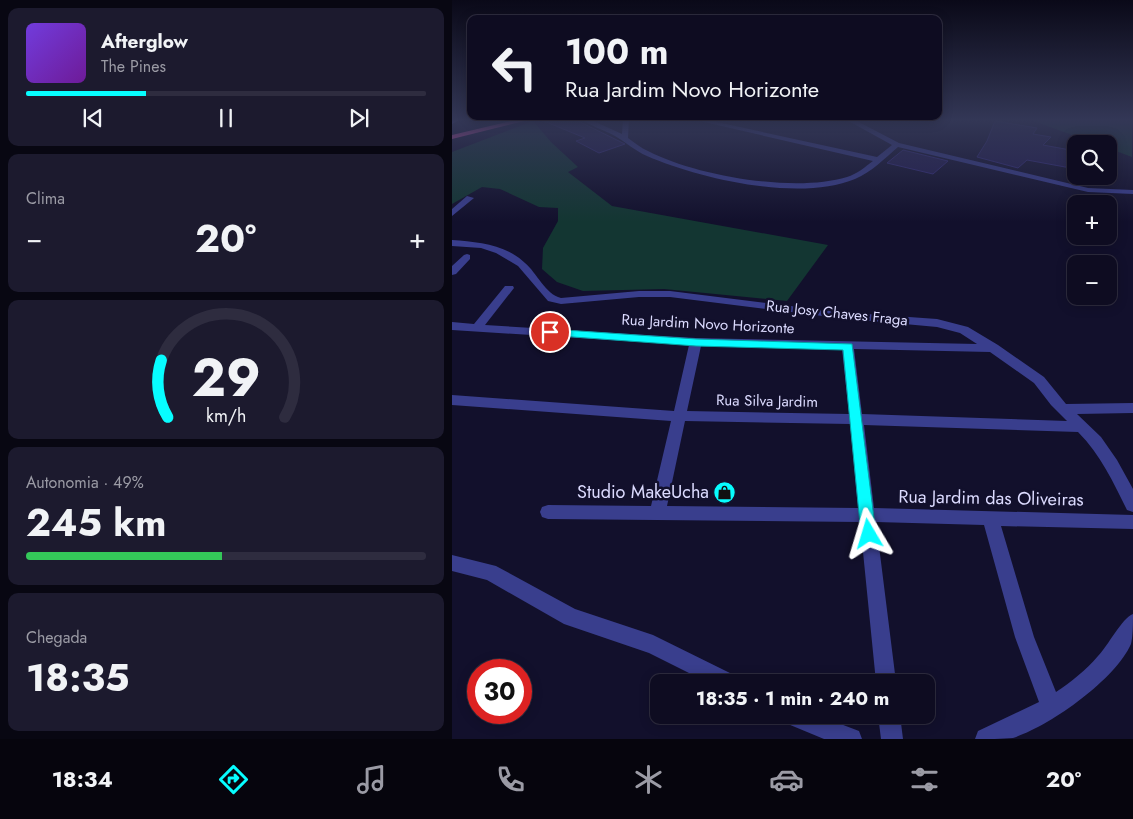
<!DOCTYPE html>
<html lang="pt">
<head>
<meta charset="utf-8">
<style>
  :root { --surface:#0e0c21; --page:#1c1a2e; --text:#f1f3f6; --muted:#9b9ba5; --line:#2e2c3f; --accent:#07fdff }
  body { margin:0; font-family:Jost,sans-serif; background:var(--page); color:var(--text); height:100vh; display:flex; flex-direction:column; font-size:19px; white-space:nowrap }
  * { box-sizing:border-box; margin:0 }
  p { font-size:16px; color:var(--muted) }
  .icon { flex:none; width:28px; height:28px; fill:none; stroke:currentColor; stroke-width:2; stroke-linecap:round; stroke-linejoin:round }
  .map { position:relative; flex:1; overflow:hidden }
  .details { display:flex; flex-direction:column; gap:8px; padding:8px; background:#080712; width:452px }
  .details>* { flex:none }
  .hud { position:absolute; left:15px; top:15px; width:475px; height:105px; border-radius:10px; box-shadow:0 2px 12px #0003,0 0 0 1px var(--line); background:#0e0c21; color:var(--text); overflow:hidden }
  .controls { position:absolute; left:615px; top:135px; display:grid; gap:10px }
  .controls a { display:grid; place-items:center; width:50px; height:50px; border-radius:10px; background:var(--surface); box-shadow:0 2px 12px #0003,0 0 0 1px var(--line); font-size:25px }
  .speed { position:absolute; left:15px; top:659px; display:flex; gap:10px; font-size:25px; font-weight:700; text-align:center }
  .speed>* { display:grid; place-content:center; width:65px; height:65px; border-radius:50%; background:var(--surface); box-shadow:0 2px 12px #0003,0 0 0 1px var(--line); line-height:1 }
  .speed .limit { border:8px solid #d22; background:#fff; color:#111 }
  .pin { position:absolute; display:grid; place-items:center; width:42px; height:42px; color:#fff; margin:-21px; border:2px solid #fff; border-radius:50%; box-shadow:0 1px 5px #0007 }
  .me { position:absolute; width:55px; margin:-28px; rotate:353deg; stroke-linejoin:round; filter:drop-shadow(0 0 4px #0008) }
  .turn { display:flex; align-items:center; gap:18px; height:105px; padding:0 15px; font-size:22px }
  .turn .icon { width:65px; height:65px; stroke-width:2.5 }
  .turn b { display:block; font-size:35px; line-height:42px }
  .big { font-size:38px; font-weight:700; line-height:1.1 }
  .details .tile { flex:1; display:flex; flex-direction:column; justify-content:center; gap:8px; min-width:0; padding:0 18px; border-radius:10px; background:var(--page) }
  .details .dial { align-items:center; gap:0 }
  .dial svg { height:130px; overflow:visible; fill:none; stroke:var(--line); stroke-width:7; stroke-linecap:round; text-anchor:middle }
  .dial text { fill:var(--text); stroke:none }
  .song { display:flex; align-items:center; gap:15px }
  .cover { width:60px; height:60px; border-radius:8px; background:linear-gradient(135deg,hsl(260 70% 55%),hsl(280 70% 35%)) }
  .played { height:5px; border-radius:2px; background:linear-gradient(90deg,var(--accent) 30%,var(--line) 30%) }
  .keys { display:flex; justify-content:space-around; direction:ltr }
  .heat { display:flex; justify-content:space-between; align-items:center; font-size:28px; direction:ltr }
  .charge { height:8px; border-radius:4px; background:linear-gradient(90deg,#34c759 49%,var(--line) 0) }
  .trip { position:absolute; left:198px; top:674px; width:285px; height:50px; border-radius:10px; background:var(--surface); box-shadow:0 2px 12px #0003,0 0 0 1px var(--line); font-weight:700; line-height:50px; text-align:center }
  .menu { display:flex; height:80px; justify-content:space-around; align-items:center; background:#06050d; color:var(--muted) }
  .menu .icon { width:35px; height:35px }
  .menu .selected { color:var(--accent) }
  .menu b { font-size:22px; color:var(--text) }
  main { display:flex; flex:1; min-height:0 }
  .map>svg:first-child { display:block }
  .green { fill:#133632 }
  .building { fill:#211b4e; stroke:#342c7b }
  .lines { fill:none; stroke-linecap:round; stroke-linejoin:round }
  .minor { fill:#393e8d; fill-rule:evenodd }
  .secondary { fill:#727bff; fill-rule:evenodd }
  .motorway { fill:#ff56b7; fill-rule:evenodd }
  .route { fill:#07fdff; stroke:#05a4a6 }
  .labels { text-anchor:middle; dominant-baseline:central; stroke-width:5; stroke-linejoin:round; paint-order:stroke }
  .street-label { font-size:15px; fill:#dcdbff; stroke:#12102c }
  .near-poi-label { font-size:18px; fill:#dcdbff; stroke:#12102c; text-anchor:end }
  .near-street-label { font-size:18px; fill:#dcdbff; stroke:#12102c }
</style>
</head>
<body>
<main>
<section class="details">
<div class="tile">
<div class="song"><i class="cover"></i><div><b>Afterglow</b><p>The Pines</p></div></div>
<div class="played"></div>
<div class="keys"><svg class="icon" aria-label="previous" viewBox="0 0 24 24"><path d="M18 5L8 12l10 7zM5 5v14"/></svg><svg class="icon" aria-label="pause" viewBox="0 0 24 24"><path d="M8 5v14M16 5v14"/></svg><svg class="icon" aria-label="next" viewBox="0 0 24 24"><path d="M6 5l10 7-10 7zM19 5v14"/></svg></div>
</div>
<div class="tile"><p>Clima</p>
<div class="heat"><a>−</a><b class="big">20°</b><a>+</a></div>
</div>
<div class="tile dial"><svg viewBox="0 0 100 80">
<path d="M14 69A42 42 0 1 1 86 69"/>
<path d="M14 69A42 42 0 0 1 10 34" stroke="#07fdff"/>
<text x="50" y="56" font-size="32" font-weight="700">29</text>
<text x="50" y="72" font-size="11">km/h</text>
</svg></div>
<div class="tile"><p>Autonomia · 49%</p><b class="big">245 km</b><div class="charge"></div></div>
<div class="tile"><p>Chegada</p><b class="big">18:35</b></div>
</section>
<div class="map">
<svg width="681" height="739" viewBox="0 0 681 739">
  <rect width="100%" height="100%" fill="#12102c"/>
  <path class="green" d="M 576,119 L 677,119 L 680,121 L 680,157 L 656,148 L 656,144 L 645,144 Z
    M 81,121 L 99,142 L 126,167 L 116,172 L 160,206 L 376,245 L 335,301 L 212,289 L 131,291 L 105,282 L 90,269 L 91,248 L 106,221 L 106,208 L 87,207 L 48,189 L 30,187 L 0,204 L 0,152 Z"/>
  <path class="building" d="M 87,119 L 122,119 L 173,144 L 147,153 L 124,141 L 133,138 Z
    M 543,121 L 585,128 L 581,134 L 599,137 L 591,145 L 624,151 L 624,169 L 575,160 L 566,168 L 525,157 L 535,141 Z
    M 451,150 L 496,161 L 481,174 L 435,163 Z"/>
  <g class="lines">
    <path class="minor" d="M 129,119 L 137,119 L 170,134 L 171,119 L 177,119 L 176,138 C 183,143 189,148 196,151 C 244,176 343,193 395,177 C 405,174 413,167 421,161 L 239,119 L 251,119 L 425,157 L 440,145 L 393,119 L 401,119 L 447,143 L 636,188 L 681,190 L 681,194 L 636,192 L 446,147 C 433,158 420,172 403,179 C 348,202 248,179 195,156 C 183,151 174,142 163,136 C 152,130 138,126 129,119 Z
      M 15,196 L 22,198 L 0,216 L 0,209 Z
      M 0,240 C 26,242 53,244 73,263 C 85,273 93,294 109,298 L 187,291 L 218,291 L 387,312 L 485,319 L 516,327 L 546,345 L 592,377 L 614,404 L 681,403 L 681,413 L 625,414 L 649,437 L 665,460 L 681,489 L 681,512 L 675,510 C 661,482 649,455 626,432 L 412,425 L 422,508 L 681,515 L 681,529 L 549,526 L 582,637 L 604,692 C 619,682 634,670 646,656 C 656,646 670,618 681,614 C 681,623 681,636 679,644 C 663,680 598,726 561,738 C 551,739 535,739 523,739 L 526,731 L 587,702 L 563,637 L 532,525 L 424,522 L 444,682 L 424,682 L 408,522 L 96,519 L 90,517 L 88,512 L 90,507 L 96,505 L 199,506 L 219,421 L 0,405 L 0,395 L 222,411 L 237,345 L 0,330 L 0,322 L 22,324 L 53,286 L 61,286 L 62,288 L 33,325 L 244,338 L 525,344 L 508,333 L 485,327 L 387,318 L 218,297 L 187,297 L 109,304 L 96,301 L 66,266 L 44,253 L 29,248 L 0,246 ZM 249,346 L 390,349 L 397,414 L 235,411 ZM 402,349 L 538,352 L 582,383 L 599,405 L 615,421 L 410,414 ZM 233,421 L 398,424 L 406,508 L 215,506 Z
      M 15,254 L 18,255 L 18,259 L 4,274 L 0,275 L 0,266 L 12,255 Z
      M 0,555 L 44,566 L 123,609 L 201,635 L 282,675 L 285,682 L 255,682 L 197,653 L 112,624 L 35,580 L 0,571 Z
      M 327,715 L 365,715 L 407,731 L 410,739 L 372,739 L 331,722 Z
      M 426,715 L 448,715 L 451,739 L 429,739 Z"/>
    <path class="secondary" d="M 0,119 L 9,119 L 0,124 Z"/>
    <path class="motorway" d="M 67,119 L 80,119 L 0,139 L 0,135 Z"/>
  </g>
  <linearGradient id="sky" x2="0" y2="1"><stop stop-color="#0a0918"/><stop offset="0.54" stop-color="#333756"/><stop offset="1" stop-color="#333756" stop-opacity="0"/></linearGradient>
  <rect width="681" height="222" fill="url(#sky)"/>
  <path class="route" d="M 98,329 L 244,339 L 400,344 L 424,534 L 422,539 L 417,541 L 411,539 L 409,534 L 391,350 L 244,346 L 94,335 L 93,332 Z"/>
  <defs>
    <symbol id="shop-disc" viewBox="-11 -11 22 22"><circle r="9.5" fill="#07fdff" stroke="#12102c"/><path d="M-5-2.5h2.3a2.7 3.5 0 0 1 5.4 0H5L5.5 6h-11ZM-1.5-2.5h3a1.5 2.3 0 0 0-3 0Z" fill="#111"/></symbol>
  </defs>
  <g fill-rule="evenodd">
    <use href="#shop-disc" x="260" y="480" width="25" height="25"/>
  </g>
  <g class="labels">
    <g class="street-label">
      <text transform="translate(385 313) rotate(6)">Rua Josy Chaves Fraga</text>
      <text transform="translate(256 324) rotate(3)">Rua Jardim Novo Horizonte</text>
      <text transform="translate(315 401) rotate(1)">Rua Silva Jardim</text>
    </g>
    <g class="near-poi-label">
      <text x="257" y="492">Studio MakeUcha</text>
    </g>
    <g class="near-street-label">
      <text transform="translate(539 498) rotate(1)">Rua Jardim das Oliveiras</text>
    </g>
  </g>
</svg>
<div class="controls">
<a><svg class="icon" aria-label="search" viewBox="0 0 24 24"><circle cx="10" cy="10" r="6"/><path d="M15 15l6 6"/></svg></a>
<a>+</a>
<a>−</a>
</div>
<div class="speed"><div class="limit">30</div></div>
<div class="pin" style="left:98px;top:332px;background:#d93025"><svg class="icon" aria-label="arrive" viewBox="0 0 24 24"><path d="M6 21V4h12l-3 4 3 4H6"/></svg></div>
<svg class="me" style="left:417px;top:534px" viewBox="-20 -20 40 40"><path d="M0-17L14 15 0 8-14 15z" fill="#07fdff" stroke="#fff" stroke-width="4"/></svg>
<div class="trip">18:35 · 1 min · 240 m</div>
<div class="hud">
<div class="turn"><svg class="icon" aria-label="left" viewBox="0 0 24 24"><path d="M17 20v-9H6M10 6l-5 5 5 5"/></svg><div><b>100 m</b>Rua Jardim Novo Horizonte</div></div>
</div>
</div>
</main>
<nav class="menu">
<b>18:34</b>
<svg class="icon selected" aria-label="directions" viewBox="0 0 24 24"><path d="M12 3l9 9-9 9-9-9zM9 14v-3h6M13 9l2 2-2 2"/></svg>
<svg class="icon" aria-label="music" viewBox="0 0 24 24"><path d="M9 18V5l10-2v13"/><circle cx="6" cy="18" r="3"/><circle cx="16" cy="16" r="3"/></svg>
<svg class="icon" aria-label="phone" viewBox="0 0 24 24"><path d="M5 4h4l2 5-3 2q2 4 5 5l2-3 5 2v4C11 20 4 13 5 4z"/></svg>
<svg class="icon" aria-label="climate" viewBox="0 0 24 24"><path d="M12 3v18M4 7l16 10M4 17L20 7"/></svg>
<svg class="icon" aria-label="car" viewBox="0 0 24 24"><path d="M5 17H2v-5l4-1 3-4h7l3 4 3 1v5h-3M9 17h6M6 11h13"/><circle cx="7" cy="17" r="2"/><circle cx="17" cy="17" r="2"/></svg>
<svg class="icon" aria-label="filters" viewBox="0 0 24 24"><path d="M4 7h16M4 17h16"/><circle cx="9" cy="7" r="2"/><circle cx="15" cy="17" r="2"/></svg>
<b>20°</b>
</nav>
</body>
</html>
